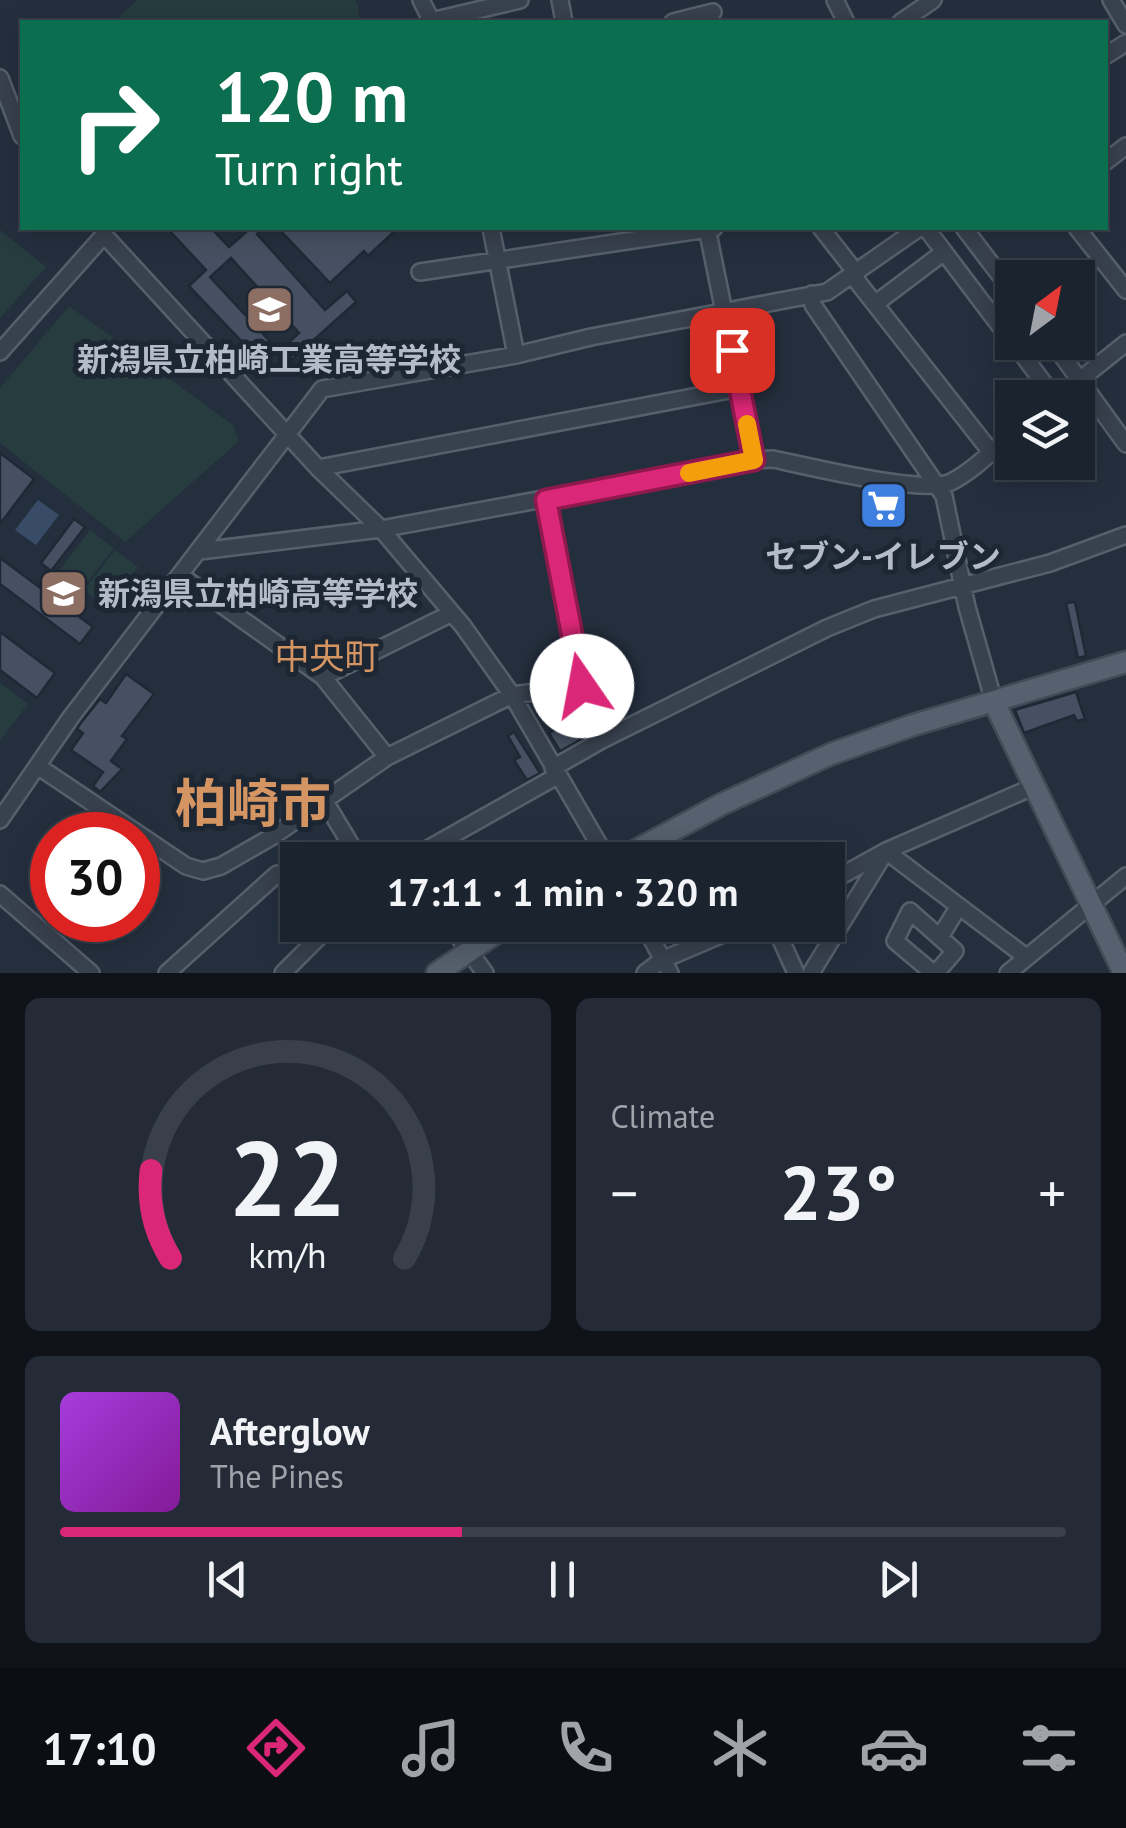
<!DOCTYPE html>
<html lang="en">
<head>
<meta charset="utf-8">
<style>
  :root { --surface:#1b232e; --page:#242b36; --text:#f1f3f6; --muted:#a0a4aa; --line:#39404a; --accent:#db2777 }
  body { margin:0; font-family:"PT Sans","Noto Sans JP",sans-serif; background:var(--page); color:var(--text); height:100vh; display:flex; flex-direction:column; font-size:38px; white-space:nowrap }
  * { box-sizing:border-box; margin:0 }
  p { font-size:32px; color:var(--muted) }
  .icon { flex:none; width:55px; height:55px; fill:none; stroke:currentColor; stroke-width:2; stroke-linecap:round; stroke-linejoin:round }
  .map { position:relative; height:973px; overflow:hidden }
  .sheet { display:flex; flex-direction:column; gap:25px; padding:25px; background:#0f1319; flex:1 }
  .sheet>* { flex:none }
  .top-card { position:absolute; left:20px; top:20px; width:1088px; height:210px; border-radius:0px; box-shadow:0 5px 25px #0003,0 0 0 2px var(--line); background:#0b6e4f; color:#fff; overflow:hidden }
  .needle { width:65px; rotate:32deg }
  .buttons { position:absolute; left:995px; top:260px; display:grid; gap:20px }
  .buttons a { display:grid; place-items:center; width:100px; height:100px; border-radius:0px; background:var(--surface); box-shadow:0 5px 25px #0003,0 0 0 2px var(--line); font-size:50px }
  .speed { position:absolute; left:30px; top:812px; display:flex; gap:20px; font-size:50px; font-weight:700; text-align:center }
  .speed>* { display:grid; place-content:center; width:130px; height:130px; border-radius:50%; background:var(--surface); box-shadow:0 5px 25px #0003,0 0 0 2px var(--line); line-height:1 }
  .speed .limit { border:15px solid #d22; background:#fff; color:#111 }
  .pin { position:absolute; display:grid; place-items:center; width:85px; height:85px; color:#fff; margin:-42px; border-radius:20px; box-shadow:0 5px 15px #0006 }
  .me { position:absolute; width:110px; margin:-55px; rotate:348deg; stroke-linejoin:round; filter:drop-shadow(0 0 8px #0008) }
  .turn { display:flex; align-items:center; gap:35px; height:210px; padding:0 30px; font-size:45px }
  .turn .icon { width:130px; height:130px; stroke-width:2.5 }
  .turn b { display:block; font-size:70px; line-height:85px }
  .big { font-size:75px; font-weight:700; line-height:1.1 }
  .sheet .tile { flex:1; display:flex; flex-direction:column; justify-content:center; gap:15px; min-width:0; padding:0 35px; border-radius:15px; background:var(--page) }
  .sheet .dial { align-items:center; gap:0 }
  .dial svg { height:260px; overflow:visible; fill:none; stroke:var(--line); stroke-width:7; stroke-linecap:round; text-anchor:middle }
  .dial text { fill:var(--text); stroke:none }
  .song { display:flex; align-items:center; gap:30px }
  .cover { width:120px; height:120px; border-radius:15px; background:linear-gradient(135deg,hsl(280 70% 55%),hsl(290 70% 35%)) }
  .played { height:10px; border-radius:5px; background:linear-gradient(90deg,var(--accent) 40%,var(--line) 40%) }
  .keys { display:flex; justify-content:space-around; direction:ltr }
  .heat { display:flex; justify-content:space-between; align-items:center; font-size:55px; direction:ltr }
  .sheet .tiles { flex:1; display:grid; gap:25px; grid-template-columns:1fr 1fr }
  .tile:last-child { grid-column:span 2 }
  .trip { position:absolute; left:280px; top:842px; width:565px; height:100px; border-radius:0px; background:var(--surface); box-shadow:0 5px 25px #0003,0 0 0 2px var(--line); font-weight:700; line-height:100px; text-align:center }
  .tabs { display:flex; height:160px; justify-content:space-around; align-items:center; background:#0b0e12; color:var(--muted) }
  .tabs .icon { width:70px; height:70px }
  .tabs .active { color:var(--accent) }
  .tabs b { font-size:45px; color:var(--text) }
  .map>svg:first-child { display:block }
  .pitch { fill:#263c3f }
  .water { fill:#394c67 }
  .building { fill:#455162; stroke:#1f2835; stroke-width:2.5 }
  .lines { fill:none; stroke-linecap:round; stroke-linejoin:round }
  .minor-casing { stroke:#565f6c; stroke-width:20 }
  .major-casing { stroke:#414a57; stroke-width:25 }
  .minor { stroke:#38414e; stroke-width:15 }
  .major { stroke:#56606e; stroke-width:20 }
  .route-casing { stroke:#8e194d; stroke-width:25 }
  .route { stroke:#db2777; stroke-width:18 }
  .slow { stroke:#f59e0b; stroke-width:18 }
  .labels { text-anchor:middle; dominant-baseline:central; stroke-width:10; stroke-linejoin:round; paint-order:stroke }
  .poi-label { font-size:32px; font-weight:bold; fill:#b4bcc9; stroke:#1d2633 }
  .neighbourhood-label { font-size:35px; fill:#d59563; stroke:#1d2633 }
  .town-label { font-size:52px; font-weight:bold; fill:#d59563; stroke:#1d2633 }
</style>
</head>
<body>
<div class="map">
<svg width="1126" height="973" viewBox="0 0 1126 973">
  <rect width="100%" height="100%" fill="#242f3e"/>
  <path class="pitch" d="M 137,0 L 355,0 L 358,4 L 360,22 L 120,22 L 117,19 Z
    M 0,230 L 46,267 L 0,318 Z
    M 69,306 L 233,425 L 239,441 L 125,542 L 0,443 L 0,388 Z
    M 90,530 L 114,548 L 82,589 L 59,571 Z
    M 115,550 L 138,567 L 107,608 L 84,590 Z
    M 0,683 L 28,704 L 0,741 Z"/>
  <path class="water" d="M 38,500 L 59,515 L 36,545 L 15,530 Z"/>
  <path class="building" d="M 167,228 L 211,228 L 229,247 L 246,232 L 242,228 L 264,228 L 257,234 L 325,310 L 347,291 L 356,302 L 287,364 L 277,353 L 299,333 L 231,258 L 210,277 L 277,349 L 262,363 L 189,286 L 206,270 Z
    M 278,228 L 398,228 L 368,256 L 364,251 L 330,283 Z
    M 0,453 L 34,479 L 0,524 Z
    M 74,519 L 85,527 L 51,571 L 41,563 Z
    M 0,558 L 93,627 L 80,644 L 0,584 Z
    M 1075,602 L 1086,656 L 1078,658 L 1066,603 Z
    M 0,632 L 55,673 L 37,698 L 0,670 Z
    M 126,674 L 154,694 L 122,736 L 127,739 L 111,761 L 122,769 L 100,792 L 93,786 L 103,772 L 71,750 L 83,733 L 77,729 L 80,724 L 100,699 L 106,703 Z
    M 1076,692 L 1085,719 L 1077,721 L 1074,715 L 1024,733 L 1015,710 Z
    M 570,722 L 580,740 L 560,751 L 549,733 Z
    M 514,732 L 540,773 L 527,780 L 514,760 L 520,757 L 508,736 Z"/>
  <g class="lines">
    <defs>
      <path id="minor" d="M 421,0 L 432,22
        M 560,0 L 564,22
        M 835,0 L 846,22
        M 1111,0 L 1126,25
        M 431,21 L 520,0
        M 673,22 L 713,12
        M 901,22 L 933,0
        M 1105,56 L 1126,43
        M 0,78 L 22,136
        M 1105,162 L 1126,146
        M 491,228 L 516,355
        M 707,228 L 754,460
        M 821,228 L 857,274
        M 926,228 L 1012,342
        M 964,228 L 1012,291
        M 1077,228 L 1126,290
        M 420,272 L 714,228
        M 853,276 L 991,452
        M 812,294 L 813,305 L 944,496 L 967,607 L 994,702
        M 875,304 L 944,252
        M 1013,342 L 1055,398
        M 1052,342 L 1126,444
        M 0,352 L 104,235 L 318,468 L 381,529 L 463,626 L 512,695 L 608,860
        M 1057,398 L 1126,343
        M 318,468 L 740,388
        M 200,551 L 381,529 L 754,460 L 773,459 C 807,466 924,495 951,482 C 973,471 993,450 1012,434
        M 180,575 L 323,677 L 387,757
        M 323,677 L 452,613
        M 39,767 L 186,866 L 203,871 L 221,866 L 273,836 L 387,757 L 512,695 L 582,686 L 546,501
        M 553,768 L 602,740 L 827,628 L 874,609 L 1050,563 L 1126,535
        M 324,800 L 360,860
        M 0,820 L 71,717 L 322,389 L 516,355 L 591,337 L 827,292 L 919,228
        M 408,860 L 557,776
        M 828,883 L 886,851 L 1035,786
        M 0,894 L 91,973
        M 450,925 L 485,973
        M 644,925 L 670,973
        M 774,925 L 796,973
        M 940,937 L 959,906
        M 167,973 L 277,874
        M 283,973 L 331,925
        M 645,973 L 662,960 L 744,925
        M 811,973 L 886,851 L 1026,957
        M 933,973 L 895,941 L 910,911 L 955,951 L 936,973
        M 1008,973 L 1126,876"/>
      <path id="major" d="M 994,702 L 1124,973
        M 618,860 L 722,804 L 831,754 L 913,725 L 1126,662
        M 437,973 L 508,925"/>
    </defs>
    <use href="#minor" class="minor-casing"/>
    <use href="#major" class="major-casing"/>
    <use href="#minor" class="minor"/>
    <use href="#major" class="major"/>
  </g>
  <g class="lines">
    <defs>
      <path id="route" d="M 582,686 L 546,500 L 754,460 L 732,350"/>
    </defs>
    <use href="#route" class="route-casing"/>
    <use href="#route" class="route"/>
    <path class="slow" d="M 689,473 L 754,460 L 747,424"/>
  </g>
  <defs>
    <symbol id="school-square" viewBox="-11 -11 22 22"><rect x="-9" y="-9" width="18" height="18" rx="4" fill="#8d6e63" stroke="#1d2633"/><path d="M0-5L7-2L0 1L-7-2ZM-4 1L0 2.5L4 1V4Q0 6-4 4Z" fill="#fff"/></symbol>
    <symbol id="supermarket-square" viewBox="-11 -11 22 22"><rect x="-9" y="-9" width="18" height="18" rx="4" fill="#3f7fe0" stroke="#1d2633"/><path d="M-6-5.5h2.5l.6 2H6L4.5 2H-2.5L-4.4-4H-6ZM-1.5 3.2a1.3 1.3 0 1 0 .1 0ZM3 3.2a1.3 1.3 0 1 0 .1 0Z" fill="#fff"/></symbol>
  </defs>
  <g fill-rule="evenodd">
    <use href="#school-square" x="242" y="282" width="55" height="55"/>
    <use href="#supermarket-square" x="856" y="478" width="55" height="55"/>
    <use href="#school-square" x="36" y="566" width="55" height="55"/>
  </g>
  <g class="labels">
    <g class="poi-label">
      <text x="269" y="359">新潟県立柏崎工業高等学校</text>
      <text x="883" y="556">セブン-イレブン</text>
      <text x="98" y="593" text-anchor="start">新潟県立柏崎高等学校</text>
    </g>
    <g class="neighbourhood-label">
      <text x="327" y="656">中央町</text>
    </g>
    <g class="town-label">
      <text x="253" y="802">柏崎市</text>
    </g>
  </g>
</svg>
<div class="buttons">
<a><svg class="needle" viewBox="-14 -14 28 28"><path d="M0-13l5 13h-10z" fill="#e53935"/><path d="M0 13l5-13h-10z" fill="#a0a4aa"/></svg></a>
<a><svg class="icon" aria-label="layers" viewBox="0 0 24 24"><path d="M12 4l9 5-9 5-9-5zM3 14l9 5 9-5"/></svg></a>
</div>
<div class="speed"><div class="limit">30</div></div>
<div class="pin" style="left:732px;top:350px;background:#d93025"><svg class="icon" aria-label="arrive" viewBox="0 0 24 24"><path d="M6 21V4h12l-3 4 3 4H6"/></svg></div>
<svg class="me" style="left:582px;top:686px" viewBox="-20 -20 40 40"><circle r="19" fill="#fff"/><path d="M0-13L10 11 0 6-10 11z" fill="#db2777"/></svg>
<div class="trip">17:11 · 1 min · 320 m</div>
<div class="top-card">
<div class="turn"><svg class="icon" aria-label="right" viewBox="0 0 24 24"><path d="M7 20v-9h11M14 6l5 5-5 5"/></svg><div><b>120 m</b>Turn right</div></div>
</div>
</div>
<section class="sheet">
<div class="tiles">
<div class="tile dial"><svg viewBox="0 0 100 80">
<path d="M14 69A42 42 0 1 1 86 69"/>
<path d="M14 69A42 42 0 0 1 8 42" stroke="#db2777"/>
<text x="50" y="56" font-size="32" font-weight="700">22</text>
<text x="50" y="72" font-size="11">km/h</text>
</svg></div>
<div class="tile"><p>Climate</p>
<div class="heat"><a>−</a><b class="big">23°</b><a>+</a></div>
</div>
<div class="tile">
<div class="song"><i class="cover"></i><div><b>Afterglow</b><p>The Pines</p></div></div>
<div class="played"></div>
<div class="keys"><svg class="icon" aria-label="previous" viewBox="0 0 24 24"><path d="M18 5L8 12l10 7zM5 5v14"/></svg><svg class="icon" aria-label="pause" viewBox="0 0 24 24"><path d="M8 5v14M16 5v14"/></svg><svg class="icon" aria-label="next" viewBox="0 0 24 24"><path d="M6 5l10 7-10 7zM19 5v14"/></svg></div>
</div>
</div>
</section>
<nav class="tabs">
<b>17:10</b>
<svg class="icon active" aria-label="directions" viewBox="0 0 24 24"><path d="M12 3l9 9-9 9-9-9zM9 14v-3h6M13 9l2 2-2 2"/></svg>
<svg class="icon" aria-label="music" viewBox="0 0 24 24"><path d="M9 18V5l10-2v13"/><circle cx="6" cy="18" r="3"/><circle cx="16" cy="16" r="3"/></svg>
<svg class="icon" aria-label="phone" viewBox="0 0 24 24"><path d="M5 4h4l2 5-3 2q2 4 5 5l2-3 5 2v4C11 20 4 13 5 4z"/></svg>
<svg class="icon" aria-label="climate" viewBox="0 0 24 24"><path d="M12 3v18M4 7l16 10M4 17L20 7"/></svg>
<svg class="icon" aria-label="car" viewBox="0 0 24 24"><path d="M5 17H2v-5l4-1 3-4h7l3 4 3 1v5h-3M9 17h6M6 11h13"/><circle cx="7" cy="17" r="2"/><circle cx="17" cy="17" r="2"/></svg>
<svg class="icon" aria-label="filters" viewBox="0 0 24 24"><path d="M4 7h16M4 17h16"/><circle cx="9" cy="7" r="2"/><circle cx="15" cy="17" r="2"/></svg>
</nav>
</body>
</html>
